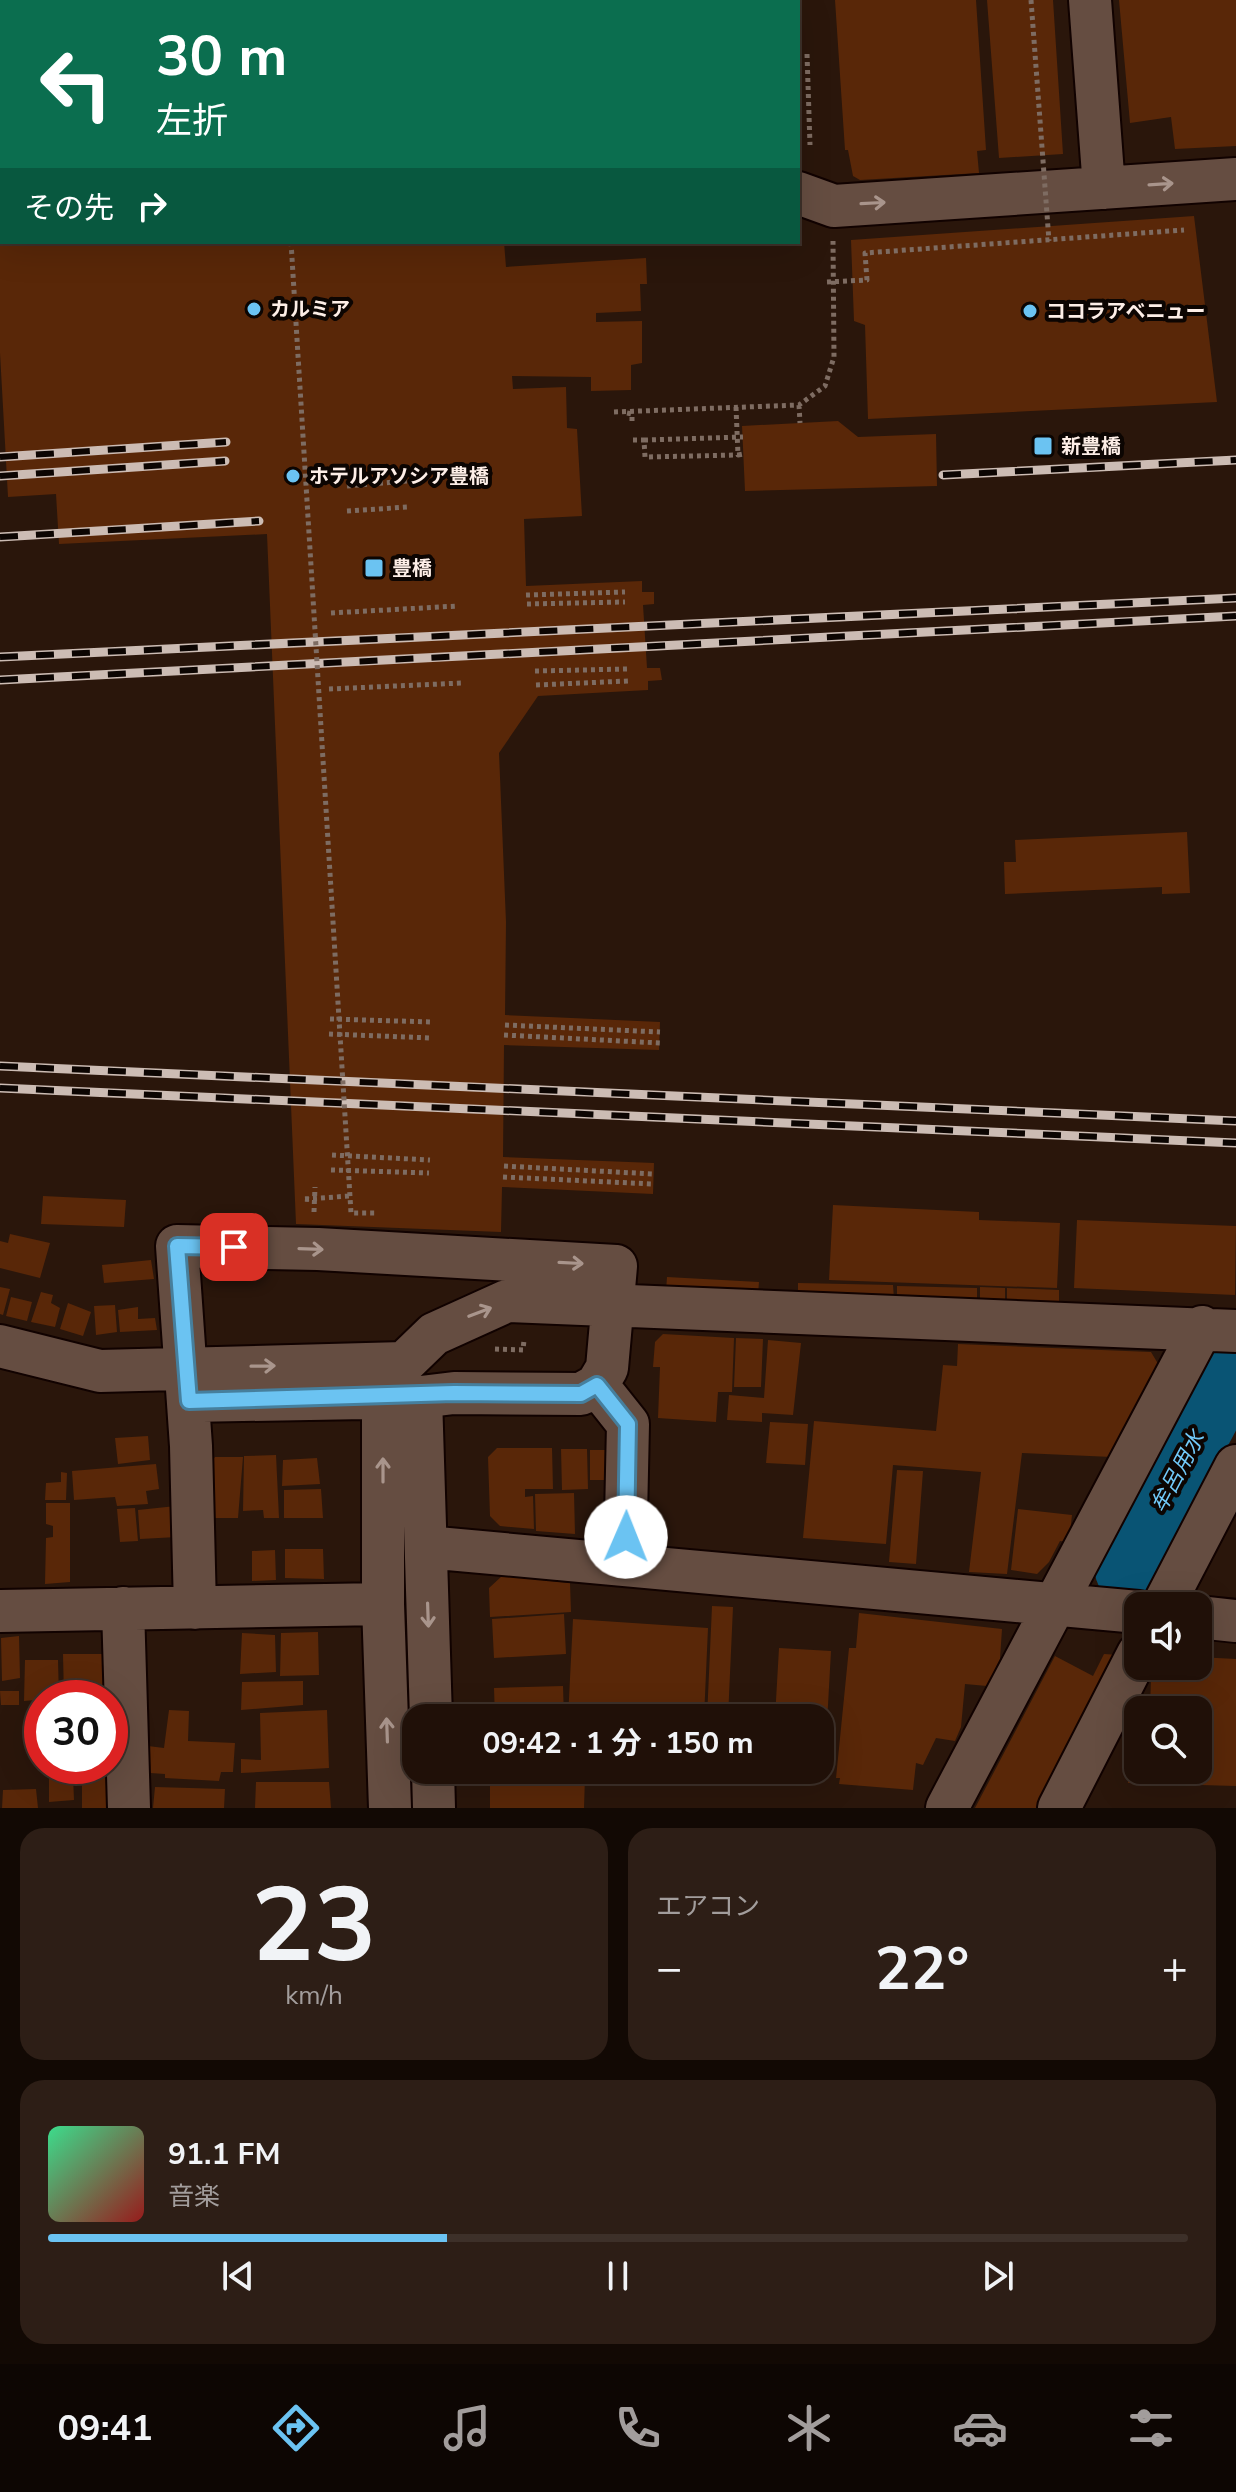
<!DOCTYPE html>
<html lang="ja">
<head>
<meta charset="utf-8">
<style>
  :root { --surface:#201008; --page:#2d1e16; --text:#f1f3f6; --muted:#a29d9c; --line:#3d3029; --accent:#6bc3f2 }
  body { margin:0; font-family:"Nunito Sans","Noto Sans JP",sans-serif; background:var(--page); color:var(--text); height:100vh; display:flex; flex-direction:column; font-size:30px; white-space:nowrap }
  * { box-sizing:border-box; margin:0 }
  p { font-size:26px; color:var(--muted) }
  .icon { flex:none; width:44px; height:44px; fill:none; stroke:currentColor; stroke-width:2; stroke-linecap:round; stroke-linejoin:round }
  .map { position:relative; height:1808px; overflow:hidden }
  .side { display:flex; flex-direction:column; gap:20px; padding:20px; background:#120904; flex:1 }
  .side>* { flex:none }
  .banner { position:absolute; left:0px; top:0px; width:800px; height:244px; box-shadow:0 8px 32px #0002,0 0 0 2px var(--line); background:#0b6e4f; color:#fff; overflow:hidden }
  .controls { position:absolute; left:1124px; top:1592px; display:grid; gap:16px }
  .controls a { display:grid; place-items:center; width:88px; height:88px; border-radius:16px; background:var(--surface); box-shadow:0 8px 32px #0002,0 0 0 2px var(--line); font-size:40px }
  .speed { position:absolute; left:24px; top:1680px; display:flex; gap:16px; font-size:40px; font-weight:700; text-align:center }
  .speed>* { display:grid; place-content:center; width:104px; height:104px; border-radius:50%; background:var(--surface); box-shadow:0 8px 32px #0002,0 0 0 2px var(--line); line-height:1 }
  .speed .limit { border:12px solid #d22; background:#fff; color:#111 }
  .pin { position:absolute; display:grid; place-items:center; width:68px; height:68px; color:#fff; margin:-34px; border-radius:16px; box-shadow:0 4px 12px #0006 }
  .me { position:absolute; width:88px; margin:-44px; rotate:1deg; stroke-linejoin:round; filter:drop-shadow(0 0 6px #0008) }
  .turn { display:flex; align-items:center; gap:28px; height:168px; padding:0 24px; font-size:36px }
  .turn .icon { width:104px; height:104px; stroke-width:2.5 }
  .turn b { display:block; font-size:56px; line-height:68px }
  .then { display:flex; align-items:center; height:76px; padding:0 24px; background:#0003; gap:16px; font-size:30px }
  .big { font-size:60px; font-weight:700; line-height:1.1 }
  .side .card { flex:1; display:flex; flex-direction:column; justify-content:center; gap:12px; min-width:0; padding:0 28px; border-radius:24px; background:var(--page) }
  .side .dial { align-items:center; gap:0 }
  .dial b { font-size:104px; line-height:1 }
  .song { display:flex; align-items:center; gap:24px }
  .cover { width:96px; height:96px; border-radius:12px; background:linear-gradient(135deg,hsl(150 70% 55%),hsl(0 70% 35%)) }
  .played { height:8px; border-radius:4px; background:linear-gradient(90deg,var(--accent) 35%,var(--line) 35%) }
  .keys { display:flex; justify-content:space-around; direction:ltr }
  .heat { display:flex; justify-content:space-between; align-items:center; font-size:44px; direction:ltr }
  .side .tiles { flex:1; display:grid; gap:20px; grid-template-columns:1fr 1fr }
  .card:last-child { grid-column:span 2 }
  .trip { position:absolute; left:402px; top:1704px; width:432px; height:80px; border-radius:24px; background:var(--surface); box-shadow:0 8px 32px #0002,0 0 0 2px var(--line); font-weight:700; line-height:80px; text-align:center }
  .menu { display:flex; height:128px; justify-content:space-around; align-items:center; background:#0d0603; color:var(--muted) }
  .menu .icon { width:56px; height:56px }
  .menu .selected { color:var(--accent) }
  .menu b { font-size:36px; color:var(--text) }
  .map>svg:first-child { display:block }
  .lines { fill:none; stroke-linecap:round; stroke-linejoin:round }
  .river { stroke:#095474; stroke-width:62 }
  .building { fill:#592708 }
  .minor-casing { stroke:#110200; stroke-width:46 }
  .path { stroke:#7e6c62; stroke-width:5; stroke-dasharray:4 4; stroke-linecap:butt }
  .minor { stroke:#654d41; stroke-width:42 }
  .rail-casing { stroke:#ccbcb4; stroke-width:9 }
  .rail { stroke:#0c0502; stroke-width:6; stroke-dasharray:18; stroke-linecap:butt }
  .path-bridge { stroke:#7e6c62; stroke-width:5; stroke-dasharray:4 4; stroke-linecap:butt }
  .oneway { stroke:#a9958c }
  .route-casing { stroke:#467f9d; stroke-width:20 }
  .route { stroke:#6bc3f2; stroke-width:14 }
  .poi-dot { fill:#6bc3f2; stroke:#0c0502; stroke-width:3 }
  .labels { text-anchor:middle; dominant-baseline:central; stroke-width:8; stroke-linejoin:round; paint-order:stroke }
  .poi-label { font-size:20px; font-weight:bold; fill:#fdeee7; stroke:#0c0502; text-anchor:start }
  .water-label { font-size:22px; font-style:italic; fill:#72caf9; stroke:#0c0502 }
</style>
</head>
<body>
<div class="map">
<svg width="1236" height="1808" viewBox="0 0 1236 1808">
  <rect width="100%" height="100%" fill="#2a160b"/>
  <g class="lines">
    <path class="river" d="M 1126,1571 L 1231,1374"/>
  </g>
  <path class="building" d="M 835,0 L 976,0 L 986,150 L 977,151 L 979,173 L 860,180 L 853,176 L 848,150 L 845,150 Z
    M 987,0 L 1053,0 L 1063,154 L 999,158 Z
    M 1119,0 L 1236,0 L 1236,146 L 1175,149 L 1171,117 L 1130,123 Z
    M 1194,216 L 1217,402 L 868,419 L 865,325 L 854,321 L 851,240 Z
    M 0,242 L 504,242 L 506,267 L 646,258 L 647,284 L 640,284 L 641,311 L 596,313 L 596,322 L 642,321 L 642,363 L 631,365 L 631,390 L 591,391 L 591,377 L 512,376 L 513,389 L 566,387 L 567,428 L 577,429 L 582,516 L 524,519 L 526,586 L 642,581 L 642,592 L 654,592 L 654,604 L 643,605 L 647,668 L 660,668 L 662,680 L 648,681 L 648,690 L 538,696 L 499,753 L 506,922 L 505,1015 L 660,1022 L 659,1050 L 504,1045 L 503,1157 L 654,1163 L 653,1194 L 502,1187 L 501,1232 L 296,1224 L 267,534 L 59,544 L 56,494 L 8,497 L 0,353 Z
    M 838,421 L 858,437 L 936,434 L 937,486 L 745,491 L 742,426 Z
    M 1187,832 L 1190,893 L 1162,894 L 1162,887 L 1005,894 L 1004,862 L 1016,862 L 1015,840 Z
    M 43,1196 L 126,1200 L 124,1227 L 41,1224 Z
    M 833,1205 L 979,1212 L 979,1220 L 1060,1223 L 1057,1288 L 829,1280 Z
    M 1077,1220 L 1236,1226 L 1235,1295 L 1074,1288 Z
    M 10,1234 L 50,1243 L 40,1278 L 0,1268 L 0,1241 L 8,1243 Z
    M 151,1260 L 154,1279 L 104,1283 L 102,1265 Z
    M 667,1277 L 759,1282 L 758,1295 L 666,1291 Z
    M 798,1283 L 893,1285 L 894,1299 L 798,1296 Z
    M 897,1286 L 977,1288 L 977,1301 L 897,1300 Z
    M 0,1287 L 10,1289 L 3,1315 L 0,1314 Z
    M 980,1287 L 1005,1288 L 1005,1302 L 980,1301 Z
    M 1007,1288 L 1059,1290 L 1059,1304 L 1007,1302 Z
    M 41,1292 L 53,1295 L 51,1303 L 60,1308 L 55,1327 L 31,1322 Z
    M 11,1297 L 32,1302 L 27,1321 L 6,1316 Z
    M 68,1303 L 91,1312 L 83,1336 L 60,1329 Z
    M 115,1305 L 117,1332 L 96,1335 L 94,1306 Z
    M 138,1307 L 138,1319 L 155,1318 L 157,1330 L 120,1332 L 118,1310 Z
    M 663,1334 L 734,1338 L 732,1392 L 718,1392 L 716,1422 L 658,1418 L 660,1367 L 653,1367 L 655,1342 Z
    M 736,1338 L 763,1339 L 761,1387 L 734,1387 Z
    M 768,1340 L 801,1343 L 793,1415 L 762,1413 L 762,1422 L 727,1420 L 729,1395 L 764,1398 Z
    M 958,1344 L 1151,1352 L 1160,1367 L 1112,1457 L 1022,1453 L 1007,1574 L 969,1572 L 981,1472 L 893,1465 L 886,1544 L 803,1538 L 814,1421 L 936,1431 L 943,1365 L 957,1366 Z
    M 770,1422 L 808,1424 L 805,1465 L 766,1463 Z
    M 148,1436 L 150,1460 L 118,1464 L 115,1438 Z
    M 497,1448 L 552,1448 L 553,1489 L 525,1489 L 525,1497 L 533,1496 L 534,1529 L 500,1526 L 490,1516 L 488,1457 Z
    M 561,1449 L 587,1449 L 588,1489 L 562,1490 Z
    M 590,1450 L 620,1450 L 620,1480 L 590,1480 Z
    M 276,1455 L 279,1518 L 264,1518 L 263,1510 L 243,1511 L 244,1456 Z
    M 215,1457 L 243,1457 L 238,1518 L 215,1518 L 210,1463 Z
    M 317,1458 L 320,1484 L 282,1486 L 283,1460 Z
    M 156,1464 L 159,1489 L 146,1491 L 148,1504 L 117,1506 L 115,1497 L 74,1500 L 72,1471 Z
    M 897,1470 L 923,1471 L 916,1564 L 889,1562 Z
    M 61,1472 L 67,1473 L 66,1500 L 45,1500 L 46,1483 L 61,1482 Z
    M 321,1489 L 323,1518 L 284,1518 L 284,1490 Z
    M 574,1493 L 575,1534 L 536,1531 L 535,1494 Z
    M 46,1503 L 70,1503 L 70,1582 L 45,1584 L 46,1538 L 53,1537 L 53,1526 L 46,1524 Z
    M 176,1506 L 177,1537 L 140,1539 L 138,1510 Z
    M 135,1508 L 138,1541 L 120,1542 L 117,1509 Z
    M 1018,1509 L 1072,1515 L 1069,1542 L 1060,1541 L 1049,1562 L 1037,1574 L 1011,1570 Z
    M 285,1549 L 323,1549 L 324,1579 L 285,1578 Z
    M 275,1550 L 276,1580 L 252,1581 L 252,1551 Z
    M 502,1576 L 570,1583 L 571,1612 L 490,1617 L 489,1588 Z
    M 712,1606 L 733,1607 L 728,1718 L 707,1718 Z
    M 859,1613 L 1002,1629 L 1000,1659 L 987,1686 L 965,1684 L 961,1727 L 955,1741 L 936,1738 L 923,1765 L 916,1763 L 913,1790 L 839,1784 L 840,1778 L 836,1778 L 849,1648 L 856,1648 Z
    M 564,1614 L 566,1654 L 494,1658 L 492,1619 Z
    M 573,1619 L 708,1628 L 704,1718 L 568,1718 Z
    M 318,1632 L 319,1675 L 280,1676 L 281,1633 Z
    M 242,1633 L 275,1635 L 276,1672 L 240,1674 Z
    M 19,1636 L 20,1678 L 2,1681 L 1,1638 Z
    M 779,1648 L 831,1651 L 825,1759 L 820,1758 L 820,1718 L 775,1718 Z
    M 63,1654 L 111,1654 L 111,1697 L 64,1698 Z
    M 1104,1654 L 1119,1655 L 1038,1808 L 975,1808 L 1055,1656 L 1093,1676 Z
    M 1198,1657 L 1236,1659 L 1236,1786 L 1128,1783 L 1129,1744 L 1138,1744 L 1138,1770 L 1198,1770 L 1198,1710 L 1150,1710 L 1151,1677 L 1172,1678 L 1173,1666 L 1198,1666 Z
    M 25,1660 L 58,1660 L 59,1698 L 24,1701 Z
    M 303,1681 L 303,1705 L 241,1710 L 242,1682 Z
    M 563,1686 L 564,1718 L 495,1718 L 494,1688 Z
    M 0,1691 L 19,1691 L 19,1705 L 1,1705 Z
    M 169,1710 L 189,1711 L 188,1741 L 235,1743 L 233,1772 L 221,1772 L 219,1781 L 165,1778 L 165,1774 L 150,1773 L 148,1746 L 164,1748 Z
    M 327,1710 L 329,1768 L 241,1773 L 241,1759 L 261,1760 L 260,1713 Z
    M 495,1770 L 561,1770 L 561,1778 L 496,1779 Z
    M 73,1775 L 74,1800 L 49,1802 L 49,1776 Z
    M 114,1776 L 114,1808 L 82,1808 L 82,1778 Z
    M 585,1777 L 584,1808 L 490,1808 L 490,1784 L 498,1781 Z
    M 256,1782 L 329,1782 L 331,1808 L 255,1808 Z
    M 155,1787 L 225,1789 L 224,1808 L 153,1808 Z
    M 36,1789 L 38,1808 L 2,1808 L 3,1790 Z"/>
  <g class="lines">
    <defs>
      <path id="minor" d="M 464,0 L 464,2
        M 717,0 L 717,2
        M 766,0 L 767,2
        M 1090,0 L 1104,188
        M 0,33 L 2,32
        M 0,112 L 2,112
        M 0,175 L 2,176
        M 798,193 L 834,206 L 1236,179
        M 0,1346 L 100,1371 L 404,1363
        M 597,1385 L 628,1424 L 625,1565
        M 421,1397 L 431,1718
        M 189,1401 L 421,1397 L 454,1393 L 581,1394 L 597,1385 L 607,1368 L 616,1266 L 318,1249 L 177,1246 L 191,1446 L 195,1608
        M 426,1547 L 1138,1612
        M 1163,1606 L 1236,1466
        M 123,1608 L 129,1808
        M 0,1611 L 383,1604
        M 1198,1617 L 1236,1621
        M 433,1770 L 434,1808
        M 390,1808 L 383,1604 L 383,1398 L 404,1363 L 434,1334 L 507,1301 L 1236,1331
        M 947,1808 L 1202,1327
        M 1059,1808 L 1138,1654"/>
    </defs>
    <use href="#minor" class="minor-casing"/>
    <path class="path" d="M 257,0 L 257,2
      M 807,54 L 810,145
      M 799,405 L 800,423
      M 736,407 L 738,455 L 743,454
      M 614,412 L 799,405 L 825,386 L 834,357 L 833,241
      M 627,413 L 632,414 L 632,422
      M 633,440 L 644,440 L 645,457 L 738,455
      M 644,440 L 743,437
      M 347,486 L 407,481
      M 347,511 L 408,507
      M 526,595 L 625,592
      M 527,604 L 625,602
      M 331,613 L 458,606
      M 535,671 L 628,669
      M 536,685 L 628,681
      M 329,689 L 462,683
      M 330,1019 L 432,1022
      M 505,1025 L 660,1032
      M 329,1034 L 432,1038
      M 504,1035 L 660,1043
      M 332,1155 L 430,1160
      M 504,1166 L 653,1174
      M 331,1170 L 429,1173
      M 503,1177 L 653,1184
      M 305,1199 L 315,1200
      M 314,1212 L 315,1187
      M 495,1349 L 523,1350 L 524,1340"/>
    <use href="#minor" class="minor"/>
    <defs>
      <path id="rail" d="M 0,457 L 226,442
        M 943,475 L 1236,460
        M 0,476 L 225,461
        M 0,537 L 259,521
        M 0,657 L 1236,598
        M 0,680 L 1236,616
        M 0,1066 L 1236,1121
        M 0,1088 L 1236,1143"/>
    </defs>
    <use href="#rail" class="rail-casing"/>
    <use href="#rail" class="rail"/>
    <path class="path-bridge" d="M 1031,0 L 1049,241
      M 291,242 L 351,1213 L 377,1213
      M 827,282 L 867,280 L 865,253 L 1184,230
      M 305,1199 L 350,1196"/>
  </g>
  <defs><path id="oneway-shaft" d="M-6 0H5M1.5-3L5.5 0L1.5 3" fill="none" stroke-width="1.6" stroke-linecap="round" stroke-linejoin="round" transform="scale(2)"/></defs>
  <g class="oneway">
    <use href="#oneway-shaft" transform="translate(1161 184) rotate(-4)"/>
    <use href="#oneway-shaft" transform="translate(873 203) rotate(-3)"/>
    <use href="#oneway-shaft" transform="translate(311 1249) rotate(2)"/>
    <use href="#oneway-shaft" transform="translate(571 1263) rotate(3)"/>
    <use href="#oneway-shaft" transform="translate(480 1312) rotate(-21)"/>
    <use href="#oneway-shaft" transform="translate(263 1366) rotate(-1)"/>
    <use href="#oneway-shaft" transform="translate(383 1470) rotate(-90)"/>
    <use href="#oneway-shaft" transform="translate(428 1615) rotate(88)"/>
    <use href="#oneway-shaft" transform="translate(387 1730) rotate(-92)"/>
  </g>
  <g class="lines">
    <defs>
      <path id="route" d="M 234,1247 L 177,1246 L 189,1401 L 454,1393 L 581,1394 L 597,1385 L 628,1424 L 626,1537"/>
    </defs>
    <use href="#route" class="route-casing"/>
    <use href="#route" class="route"/>
  </g>
  <g class="poi-dot">
    <circle cx="254" cy="309" r="8"/>
    <circle cx="1030" cy="311" r="8"/>
    <rect x="1033" y="436" width="20" height="20" rx="4"/>
    <circle cx="293" cy="476" r="8"/>
    <rect x="364" y="558" width="20" height="20" rx="4"/>
  </g>
  <g class="labels">
    <g class="poi-label">
      <text x="270" y="309">カルミア</text>
      <text x="1046" y="311">ココラアベニュー</text>
      <text x="1061" y="446">新豊橋</text>
      <text x="309" y="476">ホテルアソシア豊橋</text>
      <text x="392" y="568">豊橋</text>
    </g>
    <g class="water-label">
      <text transform="translate(1178 1472) rotate(-62)">牟呂用水</text>
    </g>
  </g>
</svg>
<div class="controls">
<a><svg class="icon" aria-label="sound" viewBox="0 0 24 24"><path d="M4 9h4l5-4v14l-5-4H4zM17 9q2 3 0 6"/></svg></a>
<a><svg class="icon" aria-label="search" viewBox="0 0 24 24"><circle cx="10" cy="10" r="6"/><path d="M15 15l6 6"/></svg></a>
</div>
<div class="speed"><div class="limit">30</div></div>
<div class="pin" style="left:234px;top:1247px;background:#d93025"><svg class="icon" aria-label="arrive" viewBox="0 0 24 24"><path d="M6 21V4h12l-3 4 3 4H6"/></svg></div>
<svg class="me" style="left:626px;top:1537px" viewBox="-20 -20 40 40"><circle r="19" fill="#fff"/><path d="M0-13L10 11 0 6-10 11z" fill="#6bc3f2"/></svg>
<div class="trip">09:42 · 1 分 · 150 m</div>
<div class="banner">
<div class="turn"><svg class="icon" aria-label="left" viewBox="0 0 24 24"><path d="M17 20v-9H6M10 6l-5 5 5 5"/></svg><div><b>30 m</b>左折</div></div>
<div class="then">その先<svg class="icon" aria-label="right" viewBox="0 0 24 24"><path d="M7 20v-9h11M14 6l5 5-5 5"/></svg></div>
</div>
</div>
<section class="side">
<div class="tiles">
<div class="card dial"><b>23</b><p>km/h</p></div>
<div class="card"><p>エアコン</p>
<div class="heat"><a>−</a><b class="big">22°</b><a>+</a></div>
</div>
<div class="card">
<div class="song"><i class="cover"></i><div><b>91.1 FM</b><p>音楽</p></div></div>
<div class="played"></div>
<div class="keys"><svg class="icon" aria-label="previous" viewBox="0 0 24 24"><path d="M18 5L8 12l10 7zM5 5v14"/></svg><svg class="icon" aria-label="pause" viewBox="0 0 24 24"><path d="M8 5v14M16 5v14"/></svg><svg class="icon" aria-label="next" viewBox="0 0 24 24"><path d="M6 5l10 7-10 7zM19 5v14"/></svg></div>
</div>
</div>
</section>
<nav class="menu">
<b>09:41</b>
<svg class="icon selected" aria-label="directions" viewBox="0 0 24 24"><path d="M12 3l9 9-9 9-9-9zM9 14v-3h6M13 9l2 2-2 2"/></svg>
<svg class="icon" aria-label="music" viewBox="0 0 24 24"><path d="M9 18V5l10-2v13"/><circle cx="6" cy="18" r="3"/><circle cx="16" cy="16" r="3"/></svg>
<svg class="icon" aria-label="phone" viewBox="0 0 24 24"><path d="M5 4h4l2 5-3 2q2 4 5 5l2-3 5 2v4C11 20 4 13 5 4z"/></svg>
<svg class="icon" aria-label="climate" viewBox="0 0 24 24"><path d="M12 3v18M4 7l16 10M4 17L20 7"/></svg>
<svg class="icon" aria-label="car" viewBox="0 0 24 24"><path d="M5 17H2v-5l4-1 3-4h7l3 4 3 1v5h-3M9 17h6M6 11h13"/><circle cx="7" cy="17" r="2"/><circle cx="17" cy="17" r="2"/></svg>
<svg class="icon" aria-label="filters" viewBox="0 0 24 24"><path d="M4 7h16M4 17h16"/><circle cx="9" cy="7" r="2"/><circle cx="15" cy="17" r="2"/></svg>
</nav>
</body>
</html>
